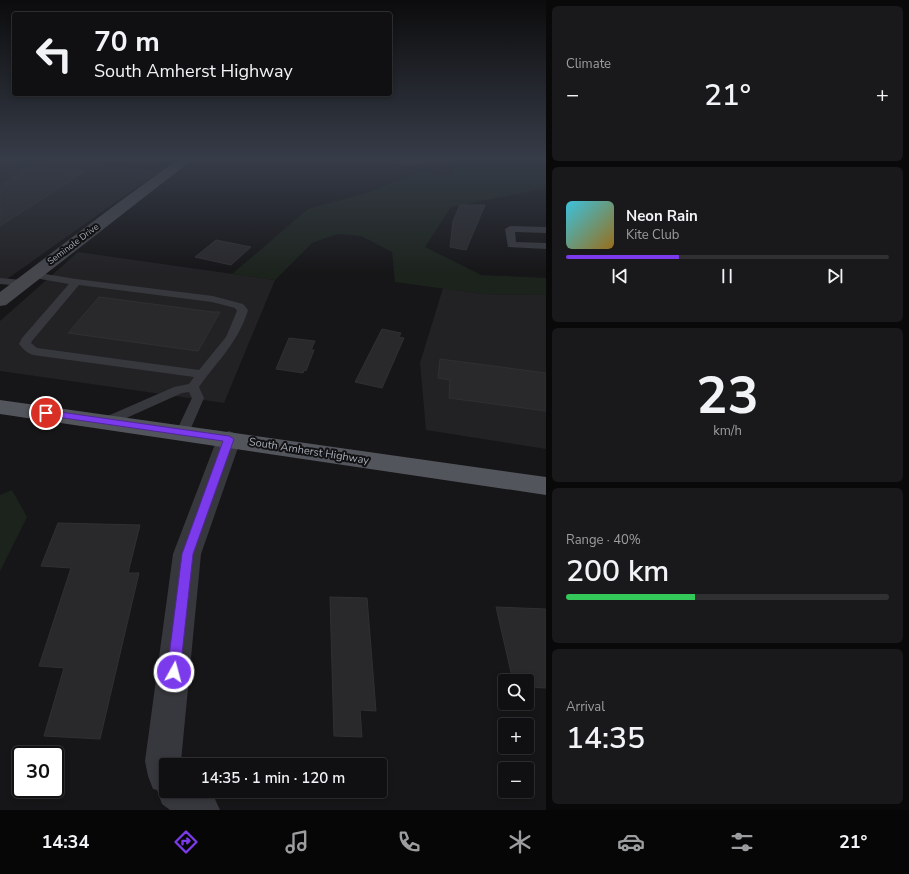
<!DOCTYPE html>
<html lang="en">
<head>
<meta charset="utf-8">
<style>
  :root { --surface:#101012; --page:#19191b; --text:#f1f3f6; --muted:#9c9d9f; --line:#303032; --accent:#7c3aed }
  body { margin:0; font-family:"Nunito Sans",sans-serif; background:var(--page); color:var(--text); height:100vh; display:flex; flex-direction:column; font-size:15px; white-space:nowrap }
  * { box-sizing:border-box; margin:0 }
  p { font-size:13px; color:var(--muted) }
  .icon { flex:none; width:22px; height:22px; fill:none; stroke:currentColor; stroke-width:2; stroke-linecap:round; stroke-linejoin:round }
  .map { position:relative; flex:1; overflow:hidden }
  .panel { display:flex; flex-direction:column; gap:6px; padding:6px; background:#09090a; width:363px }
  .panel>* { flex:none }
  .hud { position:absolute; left:12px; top:12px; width:380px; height:84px; border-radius:4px; box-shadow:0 2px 6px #0003,0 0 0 1px var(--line); background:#101012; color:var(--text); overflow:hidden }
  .fabs { position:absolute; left:498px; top:674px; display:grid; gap:8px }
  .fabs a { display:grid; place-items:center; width:36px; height:36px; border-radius:4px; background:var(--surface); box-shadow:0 2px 6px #0003,0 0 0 1px var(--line); font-size:20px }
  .speed { position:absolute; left:12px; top:746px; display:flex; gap:8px; font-size:20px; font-weight:700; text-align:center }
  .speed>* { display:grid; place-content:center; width:52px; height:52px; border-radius:50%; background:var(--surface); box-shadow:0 2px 6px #0003,0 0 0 1px var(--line); line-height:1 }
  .speed .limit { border:2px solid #111; border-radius:6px; background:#fff; color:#111 }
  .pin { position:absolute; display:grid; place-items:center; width:34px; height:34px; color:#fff; margin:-17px; border:2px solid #fff; border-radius:50%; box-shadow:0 1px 4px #0007 }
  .me { position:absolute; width:44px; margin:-22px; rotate:7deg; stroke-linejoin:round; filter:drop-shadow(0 0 3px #0008) }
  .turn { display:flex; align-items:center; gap:14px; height:84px; padding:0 16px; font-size:18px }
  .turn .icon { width:52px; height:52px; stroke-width:2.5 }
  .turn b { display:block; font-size:28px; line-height:34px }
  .big { font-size:30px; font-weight:600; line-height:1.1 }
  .panel .card { flex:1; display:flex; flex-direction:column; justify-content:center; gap:6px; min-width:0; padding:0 14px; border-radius:6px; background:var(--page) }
  .panel .dial { align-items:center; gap:0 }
  .dial b { font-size:52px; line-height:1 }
  .song { display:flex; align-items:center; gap:12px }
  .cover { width:48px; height:48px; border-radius:6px; background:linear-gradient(135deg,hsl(190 70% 55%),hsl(40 70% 35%)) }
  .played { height:4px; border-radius:2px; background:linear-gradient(90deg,var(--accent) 35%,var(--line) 35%) }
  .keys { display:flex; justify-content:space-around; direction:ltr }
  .heat { display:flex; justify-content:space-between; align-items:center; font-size:22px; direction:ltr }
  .charge { height:6px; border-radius:3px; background:linear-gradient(90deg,#34c759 40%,var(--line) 0) }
  .trip { position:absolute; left:159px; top:758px; width:228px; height:40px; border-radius:4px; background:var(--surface); box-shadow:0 2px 6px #0003,0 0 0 1px var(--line); font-weight:600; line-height:40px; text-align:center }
  .tabs { display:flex; height:64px; justify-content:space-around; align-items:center; background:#060607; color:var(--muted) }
  .tabs .icon { width:28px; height:28px }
  .tabs .active { color:var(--accent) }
  .tabs b { font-size:18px; color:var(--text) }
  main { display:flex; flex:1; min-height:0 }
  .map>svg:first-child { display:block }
  .built { fill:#222225 }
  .green { fill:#1c231d }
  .building { fill:#29292c; stroke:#303034 }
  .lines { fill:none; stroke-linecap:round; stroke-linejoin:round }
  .lane { fill:#37383d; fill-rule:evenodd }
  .street { fill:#37383d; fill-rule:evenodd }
  .secondary { fill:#45474d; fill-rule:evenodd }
  .primary { fill:#53555c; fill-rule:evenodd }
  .route { fill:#7c3aed; stroke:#51269a }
  .labels { text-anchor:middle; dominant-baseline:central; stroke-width:4; stroke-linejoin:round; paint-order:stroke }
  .far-street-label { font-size:9px; fill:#a8adb8; stroke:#111113 }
  .street-label { font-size:11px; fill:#a8adb8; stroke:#111113 }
</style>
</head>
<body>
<main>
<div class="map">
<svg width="546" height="810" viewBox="0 0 546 810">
  <rect width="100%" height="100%" fill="#161618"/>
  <path class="built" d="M 0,160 L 68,160 L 160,171 L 0,284 Z
    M 78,252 L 275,280 L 224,403 L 0,371 L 0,321 Z
    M 443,288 L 483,294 L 546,295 L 546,449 L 426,430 L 420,363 Z"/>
  <path class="green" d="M 460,160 L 546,160 L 546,188 L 451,207 L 425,247 L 481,275 L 546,278 L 546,295 L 483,294 L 395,282 L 392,252 L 361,236 L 337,234 L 312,243 L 275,280 L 232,274 L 308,209 L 369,192 L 421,171 L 452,176 Z
    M 12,490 L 27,517 L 0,571 L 0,495 Z"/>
  <path class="building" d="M 27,166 L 84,172 L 0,226 L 0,187 Z
    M 460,205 L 485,205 L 466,250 L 450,247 L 453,221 Z
    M 216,240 L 251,247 L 231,265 L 195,257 Z
    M 99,297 L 213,312 L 220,312 L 198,351 L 68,333 Z
    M 382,329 L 401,333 L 399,337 L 404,338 L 382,388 L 355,382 Z
    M 289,338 L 315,341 L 311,350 L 314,350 L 306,371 L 304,370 L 303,373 L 276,369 Z
    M 440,359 L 546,373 L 546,411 L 449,398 L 450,380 L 438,378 Z
    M 58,523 L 140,525 L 128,573 L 139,573 L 100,739 L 44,736 L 64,668 L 39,666 L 71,568 L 41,566 Z
    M 330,597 L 367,598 L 376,711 L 360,710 L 362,737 L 334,736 Z
    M 496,607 L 546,609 L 546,688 L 527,687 L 527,681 L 513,681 Z"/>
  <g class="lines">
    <path class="lane" d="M 510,226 L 546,227 L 546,233 L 515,232 L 516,242 L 546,243 L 546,249 L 508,247 L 505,229 Z
      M 33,272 L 76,279 L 213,296 L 243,304 L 248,310 C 238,343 218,360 199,387 L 204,398 L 188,435 L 183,436 L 178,435 L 176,432 L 192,398 L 189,392 L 182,393 L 113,424 L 108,425 L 103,424 L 101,421 L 103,418 L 174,387 L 189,384 L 194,377 L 33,355 C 27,353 23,349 19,344 L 22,338 L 69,284 L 29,277 L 28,275 L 29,273 ZM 79,285 L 212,302 L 235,308 L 237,311 L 226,337 L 199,370 L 37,348 L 31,343 L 32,341 Z
      M 0,278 L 22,280 L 27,283 L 22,286 L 0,284 Z"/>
    <path class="street" d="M 391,160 L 430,160 L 428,163 L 409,166 L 393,163 Z
      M 229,431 L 237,434 L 241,439 L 201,554 L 181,761 L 182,765 L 166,765 L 166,791 L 206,791 L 214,797 L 220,810 L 170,810 L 162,804 L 157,790 L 153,789 L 148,776 L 145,761 L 173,554 L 217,439 L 221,434 Z"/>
    <path class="secondary" d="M 177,160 L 192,160 L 6,305 L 0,306 L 0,292 L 115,205 Z"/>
    <path class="primary" d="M 0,400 L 546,477 L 546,495 L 0,414 Z"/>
  </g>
  <linearGradient id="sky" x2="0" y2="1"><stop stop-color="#0c0c0d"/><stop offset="0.58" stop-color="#363c48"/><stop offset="1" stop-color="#363c48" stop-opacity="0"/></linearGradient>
  <rect width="546" height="274" fill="url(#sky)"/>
  <path class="route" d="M 46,410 L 229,436 L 234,439 L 193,554 L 180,672 L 178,676 L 174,678 L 169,676 L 167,672 L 182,554 L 223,441 L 43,415 L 42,413 L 43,411 Z"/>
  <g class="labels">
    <g class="far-street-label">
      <text transform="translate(73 244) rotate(-37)">Seminole Drive</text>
    </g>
    <g class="street-label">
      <text transform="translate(309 451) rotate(9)">South Amherst Highway</text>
    </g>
  </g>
</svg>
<div class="fabs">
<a><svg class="icon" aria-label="search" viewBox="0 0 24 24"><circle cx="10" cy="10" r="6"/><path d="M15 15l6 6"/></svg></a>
<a>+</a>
<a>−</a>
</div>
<div class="speed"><div class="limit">30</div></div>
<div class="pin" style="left:46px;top:413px;background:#d93025"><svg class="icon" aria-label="arrive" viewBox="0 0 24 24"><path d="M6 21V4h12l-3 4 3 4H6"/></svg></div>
<svg class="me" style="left:174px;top:672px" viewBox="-20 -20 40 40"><circle r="17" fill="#7c3aed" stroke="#fff" stroke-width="3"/><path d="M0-11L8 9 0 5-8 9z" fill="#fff"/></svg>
<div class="trip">14:35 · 1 min · 120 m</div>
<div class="hud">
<div class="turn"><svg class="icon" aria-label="left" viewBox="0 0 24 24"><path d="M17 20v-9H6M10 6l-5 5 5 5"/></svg><div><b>70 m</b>South Amherst Highway</div></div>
</div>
</div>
<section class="panel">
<div class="card"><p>Climate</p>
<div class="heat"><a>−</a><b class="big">21°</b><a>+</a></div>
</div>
<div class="card">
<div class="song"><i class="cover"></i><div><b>Neon Rain</b><p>Kite Club</p></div></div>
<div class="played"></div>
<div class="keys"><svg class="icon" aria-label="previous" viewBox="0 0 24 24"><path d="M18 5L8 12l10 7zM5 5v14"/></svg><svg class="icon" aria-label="pause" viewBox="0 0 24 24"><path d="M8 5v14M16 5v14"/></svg><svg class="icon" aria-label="next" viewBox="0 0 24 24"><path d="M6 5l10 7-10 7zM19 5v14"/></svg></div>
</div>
<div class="card dial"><b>23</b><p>km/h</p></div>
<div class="card"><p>Range · 40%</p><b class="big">200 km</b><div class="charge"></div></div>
<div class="card"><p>Arrival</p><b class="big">14:35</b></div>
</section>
</main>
<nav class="tabs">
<b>14:34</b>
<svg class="icon active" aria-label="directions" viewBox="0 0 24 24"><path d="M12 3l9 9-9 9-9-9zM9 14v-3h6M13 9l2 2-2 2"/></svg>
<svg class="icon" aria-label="music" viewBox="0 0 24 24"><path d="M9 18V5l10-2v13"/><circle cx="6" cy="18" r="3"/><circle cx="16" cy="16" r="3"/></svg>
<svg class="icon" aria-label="phone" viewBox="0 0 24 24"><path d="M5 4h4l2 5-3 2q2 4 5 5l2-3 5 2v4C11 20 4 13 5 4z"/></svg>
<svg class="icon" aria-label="climate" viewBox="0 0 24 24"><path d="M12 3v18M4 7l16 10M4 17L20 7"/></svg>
<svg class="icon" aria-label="car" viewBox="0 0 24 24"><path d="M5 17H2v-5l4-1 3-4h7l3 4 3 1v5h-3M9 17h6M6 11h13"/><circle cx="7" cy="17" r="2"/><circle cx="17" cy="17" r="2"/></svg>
<svg class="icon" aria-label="filters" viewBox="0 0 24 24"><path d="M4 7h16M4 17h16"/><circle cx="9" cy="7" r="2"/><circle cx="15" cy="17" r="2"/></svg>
<b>21°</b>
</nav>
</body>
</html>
